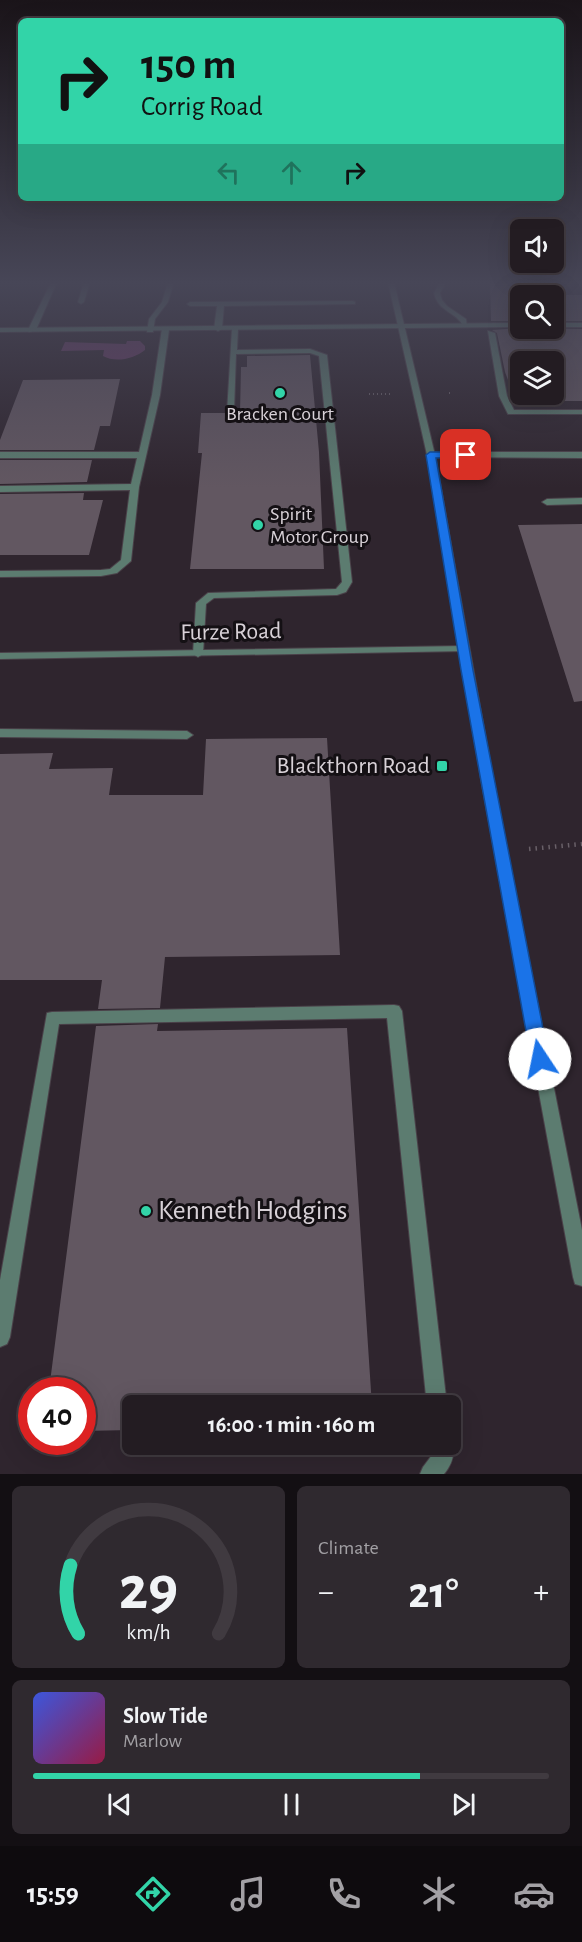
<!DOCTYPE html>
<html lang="en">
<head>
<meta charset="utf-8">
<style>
  :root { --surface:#231c22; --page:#2f292f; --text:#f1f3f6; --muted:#a3a1a5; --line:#403a40; --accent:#32d4a8 }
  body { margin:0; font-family:"Alegreya Sans",sans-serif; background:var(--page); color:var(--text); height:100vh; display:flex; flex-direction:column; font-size:22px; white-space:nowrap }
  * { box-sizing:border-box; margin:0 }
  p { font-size:20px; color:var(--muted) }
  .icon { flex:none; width:33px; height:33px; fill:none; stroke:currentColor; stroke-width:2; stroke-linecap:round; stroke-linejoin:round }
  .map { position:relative; height:1474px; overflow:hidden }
  .sheet { display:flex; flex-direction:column; gap:12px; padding:12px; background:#130f13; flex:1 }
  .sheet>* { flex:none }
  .banner { position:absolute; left:18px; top:18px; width:546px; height:183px; border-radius:9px; box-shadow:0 6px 24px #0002,0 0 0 2px var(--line); background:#32d4a8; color:#111; overflow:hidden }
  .tools { position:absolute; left:510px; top:219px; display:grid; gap:12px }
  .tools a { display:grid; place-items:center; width:54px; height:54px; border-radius:9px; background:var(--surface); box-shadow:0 6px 24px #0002,0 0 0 2px var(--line); font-size:30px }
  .speed { position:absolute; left:18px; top:1377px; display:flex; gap:12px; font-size:30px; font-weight:700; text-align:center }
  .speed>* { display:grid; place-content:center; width:78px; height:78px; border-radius:50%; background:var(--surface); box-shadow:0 6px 24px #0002,0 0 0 2px var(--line); line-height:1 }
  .speed .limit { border:9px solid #d22; background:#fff; color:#111 }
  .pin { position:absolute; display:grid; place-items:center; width:51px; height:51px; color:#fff; margin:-26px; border-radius:12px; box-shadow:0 3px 9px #0006 }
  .me { position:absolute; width:66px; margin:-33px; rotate:349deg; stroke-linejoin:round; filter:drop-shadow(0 0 4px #0008) }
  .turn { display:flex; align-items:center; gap:21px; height:126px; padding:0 24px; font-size:27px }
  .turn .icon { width:78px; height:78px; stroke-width:2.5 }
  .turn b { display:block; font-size:42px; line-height:51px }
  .lanes { display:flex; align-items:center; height:57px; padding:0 24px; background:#0003; justify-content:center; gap:30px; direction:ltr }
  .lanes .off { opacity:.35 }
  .big { font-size:45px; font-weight:600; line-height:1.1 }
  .sheet .widget { flex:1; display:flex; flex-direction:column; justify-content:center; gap:9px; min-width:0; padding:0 21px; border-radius:9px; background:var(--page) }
  .sheet .dial { align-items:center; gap:0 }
  .dial svg { height:156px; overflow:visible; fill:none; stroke:var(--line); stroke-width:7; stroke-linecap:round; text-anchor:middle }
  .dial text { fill:var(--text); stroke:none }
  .song { display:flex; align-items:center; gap:18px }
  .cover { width:72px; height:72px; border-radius:9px; background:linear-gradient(135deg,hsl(230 70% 55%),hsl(340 70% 35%)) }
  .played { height:6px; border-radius:3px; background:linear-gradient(90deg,var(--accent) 75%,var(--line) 75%) }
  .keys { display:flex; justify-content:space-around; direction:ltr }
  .heat { display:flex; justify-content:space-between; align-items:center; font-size:33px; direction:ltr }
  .sheet .tiles { flex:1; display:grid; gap:12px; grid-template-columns:1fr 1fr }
  .widget:last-child { grid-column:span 2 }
  .trip { position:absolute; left:122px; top:1395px; width:339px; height:60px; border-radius:9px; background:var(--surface); box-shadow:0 6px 24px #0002,0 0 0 2px var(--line); font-weight:600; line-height:60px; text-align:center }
  .dock { display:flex; height:96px; justify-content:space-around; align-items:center; background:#0e0b0e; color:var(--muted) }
  .dock .icon { width:42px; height:42px }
  .dock .active { color:var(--accent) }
  .dock b { font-size:27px; color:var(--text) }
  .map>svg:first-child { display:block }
  .green { fill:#673b64 }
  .building { fill:#625761; fill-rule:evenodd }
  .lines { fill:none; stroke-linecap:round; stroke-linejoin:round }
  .service-casing { stroke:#4a4149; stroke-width:2 }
  .minor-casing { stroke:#4a4149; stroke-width:2 }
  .tertiary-casing { stroke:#4a4149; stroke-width:2 }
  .path-far1 { stroke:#696068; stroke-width:2; stroke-dasharray:1 3; stroke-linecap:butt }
  .path { stroke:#696068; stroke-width:4.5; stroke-dasharray:1.5 5; stroke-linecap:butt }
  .service { fill:#5c7c70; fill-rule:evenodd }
  .minor { fill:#5c7c70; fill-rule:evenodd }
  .tertiary { fill:#5c7c70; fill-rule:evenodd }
  .route { fill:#1a73e8; stroke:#114b97; stroke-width:1.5 }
  .poi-dot { fill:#32d4a8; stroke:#141014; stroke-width:2 }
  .labels { text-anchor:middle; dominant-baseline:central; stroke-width:6; stroke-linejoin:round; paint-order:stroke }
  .far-poi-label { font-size:20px; fill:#d8d1d7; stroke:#141014 }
  .street-label { font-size:24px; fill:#d8d1d7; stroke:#141014 }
  .poi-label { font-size:24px; fill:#d8d1d7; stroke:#141014; text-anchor:end }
  .near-poi-label { font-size:28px; fill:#d8d1d7; stroke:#141014; text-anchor:start }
</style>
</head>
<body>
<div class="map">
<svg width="582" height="1474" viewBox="0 0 582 1474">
  <rect width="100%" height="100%" fill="#2f252e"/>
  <path class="green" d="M 127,341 L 140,341 L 145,346 L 145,350 C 134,359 115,363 103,356 L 104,350 L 61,351 L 65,342 L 126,344 Z"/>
  <path class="building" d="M 490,282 L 557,282 L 564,295 L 582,295 L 582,321 L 554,321 L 554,296 L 520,296 L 520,321 L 491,321 Z
    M 522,328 L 582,329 L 582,401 L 516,401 L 505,372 L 497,333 L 492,330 ZM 520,362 L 554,362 L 554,394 L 520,394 Z
    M 310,355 L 319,452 L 324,569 L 190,569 L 202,453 L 198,453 L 201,413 L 225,413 L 228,415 L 240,413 L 241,367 L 247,367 L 247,356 Z
    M 120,379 L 110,426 L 100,426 L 94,450 L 0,450 L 0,440 L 23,380 Z
    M 0,460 L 92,460 L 87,482 L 0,484 Z
    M 84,493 L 83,500 L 103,500 L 89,555 L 0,555 L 0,494 Z
    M 582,524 L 582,701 L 574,702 L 518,525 Z
    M 327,738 L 340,955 L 165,957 L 160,1008 L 98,1009 L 102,980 L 0,980 L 0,754 L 53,753 L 49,769 L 113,768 L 109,795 L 203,795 L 206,739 Z
    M 158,1024 L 157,1031 L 347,1028 L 372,1406 L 132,1406 L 132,1430 L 82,1431 L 82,1390 L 49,1390 L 96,1026 Z"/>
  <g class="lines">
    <defs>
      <path id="service" d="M 51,282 L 57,282 L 36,330 L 29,332 L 28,330 Z
        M 84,282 L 90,282 L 84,302 L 81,304 L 78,302 Z
        M 168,282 L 174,282 L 168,302 L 155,319 L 153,332 L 147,332 L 149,319 L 162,302 Z
        M 440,282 L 446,282 L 440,293 L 442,300 L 447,306 L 466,319 L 467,326 L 463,326 C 457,312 438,312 434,293 Z
        M 353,301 L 355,302 L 355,304 L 224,306 L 222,329 L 218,331 L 214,329 L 217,306 L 190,306 L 187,304 L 190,302 Z
        M 162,328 L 169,330 L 160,395 L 139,487 L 131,561 L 117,573 L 101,576 L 0,577 L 0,571 L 101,570 L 110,569 L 121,560 L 130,490 L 0,492 L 0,486 L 131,484 L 137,458 L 0,458 L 0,452 L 139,452 L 152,395 Z
        M 232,328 L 238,329 L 237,350 L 310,349 L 327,355 L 352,582 L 346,592 L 337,595 L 214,598 L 206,604 L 203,654 L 198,657 L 193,654 L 196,603 L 208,593 L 336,589 L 342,582 L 319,356 L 310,353 L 236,354 L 234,411 L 227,413 Z
        M 488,331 L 495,333 L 507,396 L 514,410 L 582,410 L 582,414 L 508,414 L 499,396 Z
        M 582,498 L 582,504 L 547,505 L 542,502 L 547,499 Z
        M 0,729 L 187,731 L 193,735 L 187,739 L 0,737 Z
        M 394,1005 L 399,1006 L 402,1011 L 447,1406 L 427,1406 L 387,1018 L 59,1024 L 10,1337 L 7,1344 L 0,1347 L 0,1280 L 47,1013 L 52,1012 Z
        M 450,1439 C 456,1452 453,1463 444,1474 L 420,1474 L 423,1467 L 432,1455 L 432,1444 L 450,1444 Z"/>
      <path id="minor" d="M 520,323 L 520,327 L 0,332 L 0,328 Z
        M 554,323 L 582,323 L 582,327 L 554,327 Z
        M 431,452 L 582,452 L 582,458 L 428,457 L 428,453 Z
        M 463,646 L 468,649 L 467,651 L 0,659 L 0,653 Z"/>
      <path id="tertiary" d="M 388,282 L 394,282 L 435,455 L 493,779 L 582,1230 L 582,1286 L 575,1284 L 573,1277 L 481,779 L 427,455 Z"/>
    </defs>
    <use href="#service" class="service-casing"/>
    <use href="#minor" class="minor-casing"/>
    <use href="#tertiary" class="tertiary-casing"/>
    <path class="path-far1" d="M 449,393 L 452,393
      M 369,394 L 391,394"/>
    <path class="path" d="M 529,849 L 582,844"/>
    <use href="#service" class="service"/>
    <use href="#minor" class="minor"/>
    <use href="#tertiary" class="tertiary"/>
  </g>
  <linearGradient id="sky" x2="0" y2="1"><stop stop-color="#1a1419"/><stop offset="0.58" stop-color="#474657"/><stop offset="1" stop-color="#474657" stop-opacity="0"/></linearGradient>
  <rect width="582" height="488" fill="url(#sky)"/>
  <path class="route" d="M 466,452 L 471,455 L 470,457 L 436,458 L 473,670 L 549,1059 L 546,1065 L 540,1067 L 533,1065 L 531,1059 L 461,670 L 426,455 L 430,452 Z"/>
  <g class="poi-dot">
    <circle cx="280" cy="393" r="6"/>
    <circle cx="258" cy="525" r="6"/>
    <rect x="436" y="760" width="12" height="12" rx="3"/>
    <circle cx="146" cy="1211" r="6"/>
  </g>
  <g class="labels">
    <g class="far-poi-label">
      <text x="280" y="414">Bracken Court</text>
      <text x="270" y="514" text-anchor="start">Spirit<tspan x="270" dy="23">Motor Group</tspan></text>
    </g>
    <g class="street-label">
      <text transform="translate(231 632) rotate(-1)">Furze Road</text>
    </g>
    <g class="poi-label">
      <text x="430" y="766">Blackthorn Road</text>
    </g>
    <g class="near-poi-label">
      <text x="158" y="1211">Kenneth Hodgins</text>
    </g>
  </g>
</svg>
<div class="tools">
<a><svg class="icon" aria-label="sound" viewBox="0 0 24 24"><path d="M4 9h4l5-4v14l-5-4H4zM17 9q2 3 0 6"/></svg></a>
<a><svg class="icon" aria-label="search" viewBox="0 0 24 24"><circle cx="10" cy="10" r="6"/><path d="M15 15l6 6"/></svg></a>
<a><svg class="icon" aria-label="layers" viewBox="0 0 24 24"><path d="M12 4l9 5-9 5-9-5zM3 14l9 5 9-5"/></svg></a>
</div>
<div class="speed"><div class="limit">40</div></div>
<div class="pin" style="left:466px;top:455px;background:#d93025"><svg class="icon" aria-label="arrive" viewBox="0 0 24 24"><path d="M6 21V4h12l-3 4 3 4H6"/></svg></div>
<svg class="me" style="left:540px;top:1059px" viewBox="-20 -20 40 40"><circle r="19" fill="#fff"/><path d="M0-13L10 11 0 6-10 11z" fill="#1a73e8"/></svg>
<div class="trip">16:00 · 1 min · 160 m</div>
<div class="banner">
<div class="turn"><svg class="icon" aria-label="right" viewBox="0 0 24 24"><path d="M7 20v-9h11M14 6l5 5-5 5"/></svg><div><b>150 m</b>Corrig Road</div></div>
<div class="lanes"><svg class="icon off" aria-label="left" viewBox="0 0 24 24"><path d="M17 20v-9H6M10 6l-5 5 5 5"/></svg><svg class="icon off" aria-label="ahead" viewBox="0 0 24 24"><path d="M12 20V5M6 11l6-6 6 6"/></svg><svg class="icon" aria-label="right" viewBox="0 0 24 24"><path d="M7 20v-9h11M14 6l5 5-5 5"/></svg></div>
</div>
</div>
<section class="sheet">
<div class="tiles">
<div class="widget dial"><svg viewBox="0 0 100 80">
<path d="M14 69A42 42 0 1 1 86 69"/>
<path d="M14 69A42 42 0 0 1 10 34" stroke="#32d4a8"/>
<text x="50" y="56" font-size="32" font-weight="700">29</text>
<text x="50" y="72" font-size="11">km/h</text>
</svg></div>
<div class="widget"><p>Climate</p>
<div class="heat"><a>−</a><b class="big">21°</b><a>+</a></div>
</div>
<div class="widget">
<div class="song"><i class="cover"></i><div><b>Slow Tide</b><p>Marlow</p></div></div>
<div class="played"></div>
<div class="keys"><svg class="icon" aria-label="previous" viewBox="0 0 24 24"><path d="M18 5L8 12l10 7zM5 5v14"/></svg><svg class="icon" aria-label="pause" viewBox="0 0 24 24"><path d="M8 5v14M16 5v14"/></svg><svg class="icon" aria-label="next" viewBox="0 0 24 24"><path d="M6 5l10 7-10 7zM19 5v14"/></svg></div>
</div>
</div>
</section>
<nav class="dock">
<b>15:59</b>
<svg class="icon active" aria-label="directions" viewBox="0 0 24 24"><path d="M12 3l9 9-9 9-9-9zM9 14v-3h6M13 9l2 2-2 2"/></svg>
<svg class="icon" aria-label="music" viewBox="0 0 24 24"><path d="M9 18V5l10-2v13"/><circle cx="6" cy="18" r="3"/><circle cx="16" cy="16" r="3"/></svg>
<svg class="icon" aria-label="phone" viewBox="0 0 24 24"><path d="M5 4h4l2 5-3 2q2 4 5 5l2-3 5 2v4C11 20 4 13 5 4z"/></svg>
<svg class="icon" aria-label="climate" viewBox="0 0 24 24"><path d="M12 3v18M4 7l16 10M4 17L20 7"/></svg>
<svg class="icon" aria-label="car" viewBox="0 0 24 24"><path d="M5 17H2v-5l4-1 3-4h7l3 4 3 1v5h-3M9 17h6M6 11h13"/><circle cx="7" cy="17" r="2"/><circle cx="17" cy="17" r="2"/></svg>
</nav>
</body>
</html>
